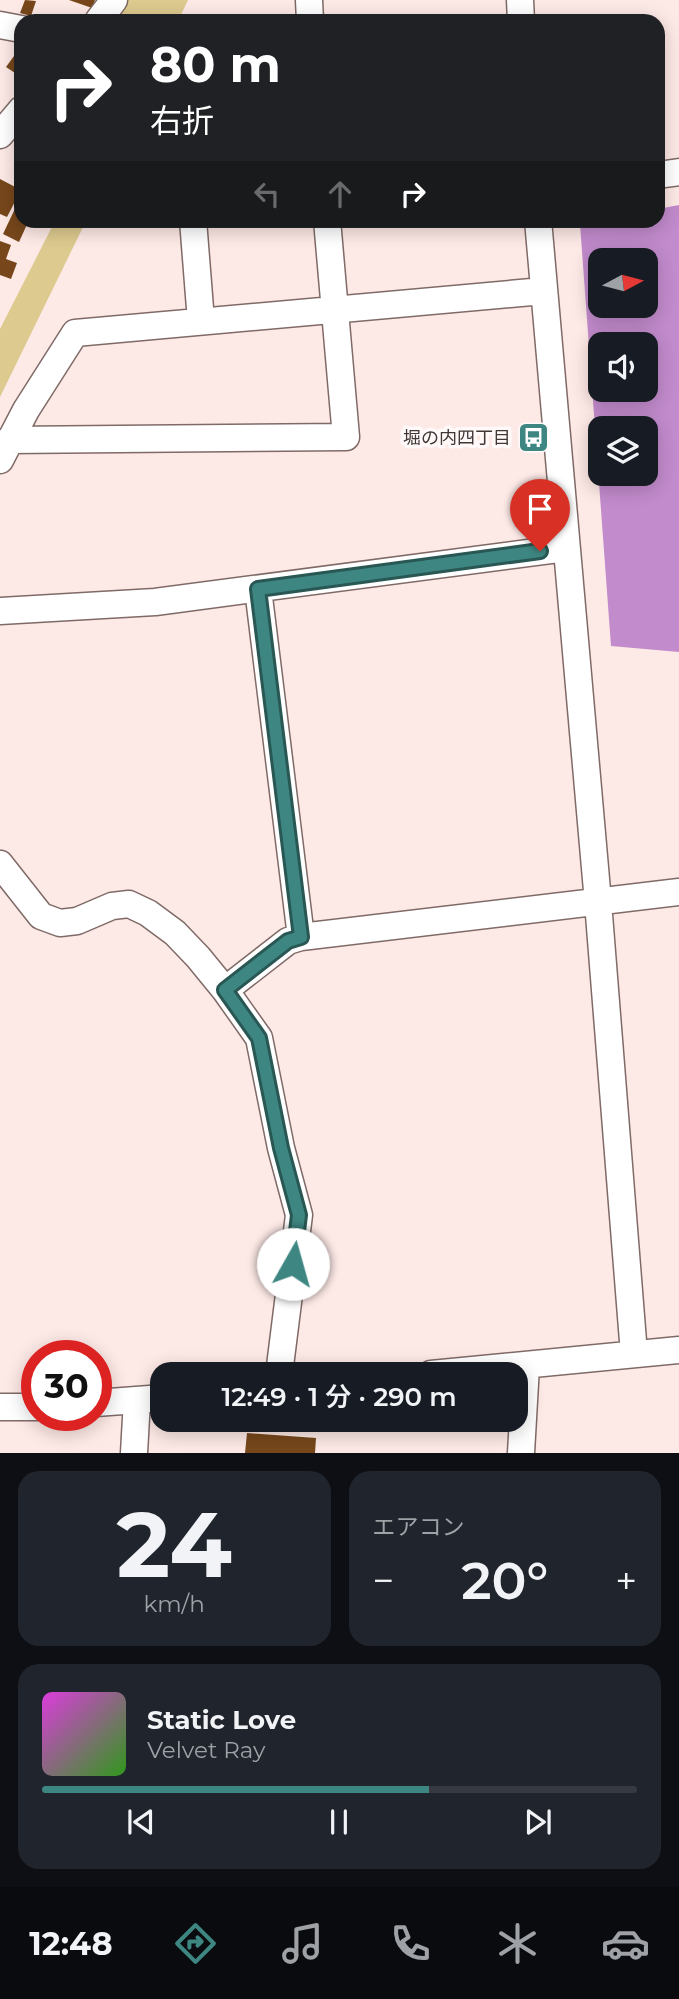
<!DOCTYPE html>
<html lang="ja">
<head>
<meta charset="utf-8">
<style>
  :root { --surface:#171b24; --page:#20242c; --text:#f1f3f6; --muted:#9ea1a6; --line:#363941; --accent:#3e8681 }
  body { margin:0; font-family:Montserrat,"Noto Sans JP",sans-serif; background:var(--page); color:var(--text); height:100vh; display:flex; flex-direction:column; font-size:26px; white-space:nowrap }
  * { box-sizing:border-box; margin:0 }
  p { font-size:23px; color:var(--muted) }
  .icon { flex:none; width:38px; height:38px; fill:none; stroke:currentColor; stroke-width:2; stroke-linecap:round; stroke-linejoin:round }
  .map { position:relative; height:1453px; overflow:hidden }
  .sheet { display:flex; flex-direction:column; gap:18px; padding:18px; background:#0d0f14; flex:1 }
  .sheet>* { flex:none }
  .banner { position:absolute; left:14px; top:14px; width:651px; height:214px; border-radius:21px; box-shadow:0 4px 18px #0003; background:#202124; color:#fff; overflow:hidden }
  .needle { width:46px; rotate:83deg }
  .fabs { position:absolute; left:588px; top:248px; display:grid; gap:14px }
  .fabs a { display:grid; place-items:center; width:70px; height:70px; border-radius:14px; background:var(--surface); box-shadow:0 4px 18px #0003; font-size:35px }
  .speed { position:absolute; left:21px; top:1340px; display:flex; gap:14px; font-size:35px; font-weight:700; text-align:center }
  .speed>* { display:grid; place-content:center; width:91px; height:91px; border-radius:50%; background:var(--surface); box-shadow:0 4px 18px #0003; line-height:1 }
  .speed .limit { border:10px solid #d22; background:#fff; color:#111 }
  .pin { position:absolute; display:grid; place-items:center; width:60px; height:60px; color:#fff; margin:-72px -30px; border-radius:50% 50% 50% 0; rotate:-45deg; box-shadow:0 0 7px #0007 }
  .pin .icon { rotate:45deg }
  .me { position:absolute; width:77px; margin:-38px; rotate:7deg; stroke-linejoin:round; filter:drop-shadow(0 0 5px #0008) }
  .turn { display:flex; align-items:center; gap:24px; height:147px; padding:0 21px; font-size:32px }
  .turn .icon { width:91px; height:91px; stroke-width:2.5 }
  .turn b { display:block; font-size:49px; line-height:60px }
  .lanes { display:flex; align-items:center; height:66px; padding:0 21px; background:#0003; justify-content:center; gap:35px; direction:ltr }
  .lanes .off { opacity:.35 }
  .big { font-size:52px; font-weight:600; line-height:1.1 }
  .sheet .tile { flex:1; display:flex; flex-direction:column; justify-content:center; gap:10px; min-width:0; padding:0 24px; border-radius:21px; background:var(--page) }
  .sheet .dial { align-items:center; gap:0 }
  .dial b { font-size:91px; line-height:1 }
  .song { display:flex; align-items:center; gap:21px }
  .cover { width:84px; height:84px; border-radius:10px; background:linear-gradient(135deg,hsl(300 70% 55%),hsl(110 70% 35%)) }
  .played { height:7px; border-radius:4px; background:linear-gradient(90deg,var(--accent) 65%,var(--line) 65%) }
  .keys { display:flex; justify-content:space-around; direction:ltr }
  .heat { display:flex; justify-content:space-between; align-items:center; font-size:38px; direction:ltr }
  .sheet .tiles { flex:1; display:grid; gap:18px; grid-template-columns:1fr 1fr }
  .tile:last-child { grid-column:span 2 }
  .trip { position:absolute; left:150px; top:1362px; width:378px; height:70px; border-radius:21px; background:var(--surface); box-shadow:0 4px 18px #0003; font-weight:600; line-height:70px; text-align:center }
  .menu { display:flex; height:112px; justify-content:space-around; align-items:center; background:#090b0e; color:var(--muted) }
  .menu .icon { width:49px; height:49px }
  .menu .active { color:var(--accent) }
  .menu b { font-size:32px; color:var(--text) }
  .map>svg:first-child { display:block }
  .green { fill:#ddca8f }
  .water { fill:#c28bcc; fill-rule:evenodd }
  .building { fill:#77471b }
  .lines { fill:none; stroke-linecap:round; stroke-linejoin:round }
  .minor-casing { stroke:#7f6a67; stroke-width:29 }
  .minor { stroke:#fff; stroke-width:26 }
  .route-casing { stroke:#285754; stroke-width:18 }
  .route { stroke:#3e8681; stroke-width:12 }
  .labels { text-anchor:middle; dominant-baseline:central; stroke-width:7; stroke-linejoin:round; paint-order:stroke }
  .poi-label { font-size:18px; fill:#403736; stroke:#fffaf9; text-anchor:end }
</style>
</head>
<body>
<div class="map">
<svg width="679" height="1453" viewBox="0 0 679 1453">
  <rect width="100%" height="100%" fill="#fde9e6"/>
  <path class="green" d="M 127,0 L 188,0 L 178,21 L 118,21 Z
    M 55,221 L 86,221 L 0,397 L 0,329 Z"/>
  <path class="water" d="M 679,205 L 679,652 L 611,646 L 580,224 L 598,220 L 658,220 L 658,209 ZM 600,261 L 646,261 L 646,306 L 600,306 ZM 600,345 L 646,345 L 646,390 L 600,390 ZM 600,429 L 646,429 L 646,474 L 600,474 Z"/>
  <path class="building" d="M 25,0 L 36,1 L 31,16 L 20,13 Z
    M 69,0 L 95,0 L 92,8 Z
    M 19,49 L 21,51 L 21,77 L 6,67 Z
    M 0,179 L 21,190 L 7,217 L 0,214 Z
    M 21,196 L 21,220 L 29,220 L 19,242 L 3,234 Z
    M 0,241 L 11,245 L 6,259 L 17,263 L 11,279 L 0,275 Z
    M 247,1433 L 316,1438 L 315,1453 L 245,1453 Z"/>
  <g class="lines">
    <defs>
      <path id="minor" d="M 309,0 L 310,21
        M 520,0 L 521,21
        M 98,21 L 114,0
        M 0,25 L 21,29
        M 0,135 L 21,110
        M 658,175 L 679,172
        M 193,220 L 201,321
        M 538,220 L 598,902 L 634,1354
        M 9,440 L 346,437 L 327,220
        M 0,460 L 26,410 L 75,333 L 543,291
        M 258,589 L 301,937
        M 0,611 L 155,602 L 566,548
        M 0,864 L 41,916 L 60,923 L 77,921 L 112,906 L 129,904 L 148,913 L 175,933 L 198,957 L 225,990 L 259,1038 L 281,1148 L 299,1215 L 279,1374
        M 225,990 L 288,941 L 301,937 L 679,892
        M 431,1374 L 679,1350
        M 96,1403 L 163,1398
        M 0,1407 L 37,1407
        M 134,1453 L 137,1400
        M 521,1453 L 526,1366"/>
    </defs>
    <use href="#minor" class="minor-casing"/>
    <use href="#minor" class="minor"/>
  </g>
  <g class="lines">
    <defs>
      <path id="route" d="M 293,1264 L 299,1215 L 281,1148 L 259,1038 L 225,990 L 288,941 L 301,937 L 258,589 L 540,551"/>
    </defs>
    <use href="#route" class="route-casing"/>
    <use href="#route" class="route"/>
  </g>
  <defs>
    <symbol id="bus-square" viewBox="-11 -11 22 22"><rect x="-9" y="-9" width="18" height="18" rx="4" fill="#3e8681" stroke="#fffaf9"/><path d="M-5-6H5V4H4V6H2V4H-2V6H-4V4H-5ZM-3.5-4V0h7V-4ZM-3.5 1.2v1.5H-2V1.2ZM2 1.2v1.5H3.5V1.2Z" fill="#fff"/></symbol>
  </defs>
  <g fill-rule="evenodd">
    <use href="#bus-square" x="516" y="420" width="35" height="35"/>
  </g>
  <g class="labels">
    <g class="poi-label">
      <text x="511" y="438">堀の内四丁目</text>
    </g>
  </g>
</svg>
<div class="fabs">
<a><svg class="needle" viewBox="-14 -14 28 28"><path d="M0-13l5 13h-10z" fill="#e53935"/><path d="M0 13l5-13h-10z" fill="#9ea1a6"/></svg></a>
<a><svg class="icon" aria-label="sound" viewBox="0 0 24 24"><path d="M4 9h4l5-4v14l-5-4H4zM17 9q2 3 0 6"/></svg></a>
<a><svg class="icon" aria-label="layers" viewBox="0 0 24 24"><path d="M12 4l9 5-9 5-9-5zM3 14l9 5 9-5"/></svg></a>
</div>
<div class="speed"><div class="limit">30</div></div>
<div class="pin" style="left:540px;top:551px;background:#d93025"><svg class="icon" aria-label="arrive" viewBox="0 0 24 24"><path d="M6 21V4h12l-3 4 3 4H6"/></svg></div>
<svg class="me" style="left:293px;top:1264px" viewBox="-20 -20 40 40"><circle r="19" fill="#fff"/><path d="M0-13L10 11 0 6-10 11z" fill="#3e8681"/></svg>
<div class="trip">12:49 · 1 分 · 290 m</div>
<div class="banner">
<div class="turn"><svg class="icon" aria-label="right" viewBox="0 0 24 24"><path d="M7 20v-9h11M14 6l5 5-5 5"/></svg><div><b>80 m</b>右折</div></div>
<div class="lanes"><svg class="icon off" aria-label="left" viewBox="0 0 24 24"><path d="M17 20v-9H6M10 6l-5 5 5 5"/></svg><svg class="icon off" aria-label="ahead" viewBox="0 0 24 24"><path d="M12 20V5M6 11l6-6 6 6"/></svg><svg class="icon" aria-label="right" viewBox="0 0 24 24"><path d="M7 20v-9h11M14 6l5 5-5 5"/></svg></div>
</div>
</div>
<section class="sheet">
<div class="tiles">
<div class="tile dial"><b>24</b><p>km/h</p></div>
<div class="tile"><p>エアコン</p>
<div class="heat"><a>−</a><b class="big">20°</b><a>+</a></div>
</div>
<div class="tile">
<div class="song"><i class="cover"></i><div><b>Static Love</b><p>Velvet Ray</p></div></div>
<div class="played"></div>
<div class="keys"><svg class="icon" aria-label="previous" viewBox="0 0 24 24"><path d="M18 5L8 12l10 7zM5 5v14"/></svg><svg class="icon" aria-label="pause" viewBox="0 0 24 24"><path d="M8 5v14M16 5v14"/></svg><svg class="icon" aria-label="next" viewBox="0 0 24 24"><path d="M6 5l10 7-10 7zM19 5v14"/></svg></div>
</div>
</div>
</section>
<nav class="menu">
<b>12:48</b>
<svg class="icon active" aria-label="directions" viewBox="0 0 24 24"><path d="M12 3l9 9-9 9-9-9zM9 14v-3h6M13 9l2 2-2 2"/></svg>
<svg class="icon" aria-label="music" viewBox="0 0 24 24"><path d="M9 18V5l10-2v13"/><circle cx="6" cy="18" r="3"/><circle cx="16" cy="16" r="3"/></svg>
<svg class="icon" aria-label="phone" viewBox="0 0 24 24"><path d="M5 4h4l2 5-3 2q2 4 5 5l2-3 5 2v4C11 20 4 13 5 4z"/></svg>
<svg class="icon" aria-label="climate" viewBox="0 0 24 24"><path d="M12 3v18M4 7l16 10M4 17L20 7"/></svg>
<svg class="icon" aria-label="car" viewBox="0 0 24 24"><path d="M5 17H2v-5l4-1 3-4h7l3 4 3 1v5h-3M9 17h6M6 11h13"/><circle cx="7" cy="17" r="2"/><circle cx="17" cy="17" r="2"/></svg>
</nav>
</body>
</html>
